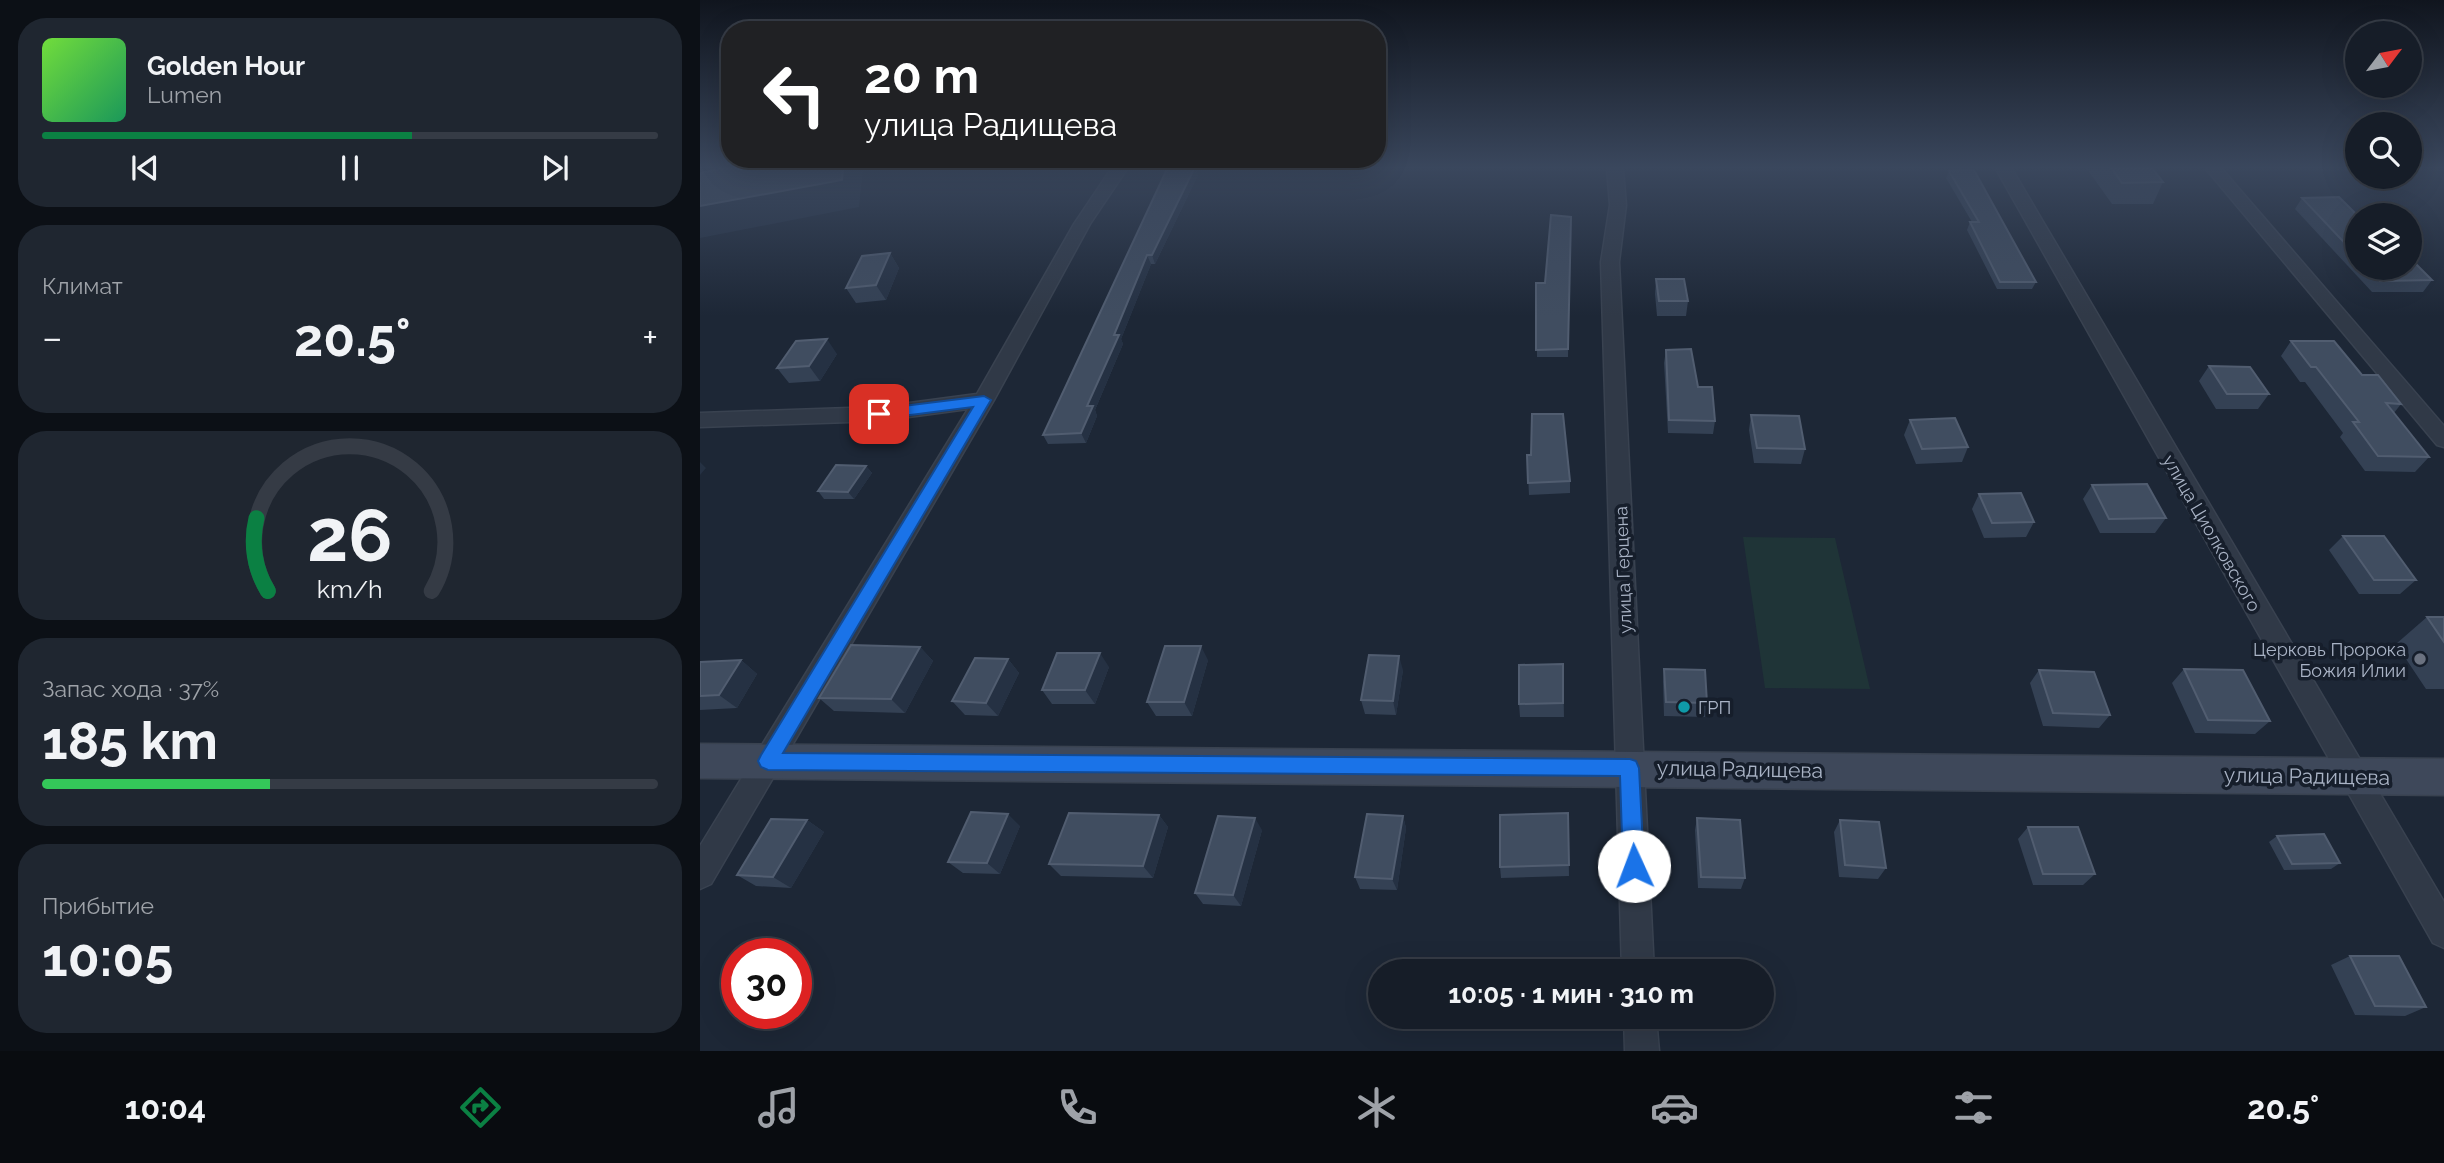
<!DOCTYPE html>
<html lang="ru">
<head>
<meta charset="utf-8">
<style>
  :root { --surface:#161d28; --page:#1f2630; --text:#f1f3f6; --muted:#9ea2a8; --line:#353b45; --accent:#0b8043 }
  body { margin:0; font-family:Raleway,sans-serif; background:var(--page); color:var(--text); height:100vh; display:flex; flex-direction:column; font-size:26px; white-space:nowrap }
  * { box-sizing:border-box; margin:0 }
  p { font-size:23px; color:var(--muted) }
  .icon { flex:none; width:38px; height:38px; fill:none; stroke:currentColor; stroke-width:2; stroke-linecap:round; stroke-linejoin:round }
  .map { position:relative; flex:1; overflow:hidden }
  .drawer { display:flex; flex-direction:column; gap:18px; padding:18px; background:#0c1016; width:700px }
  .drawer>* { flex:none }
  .guide { position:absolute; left:21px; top:21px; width:665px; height:147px; border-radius:28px; box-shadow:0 7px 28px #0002,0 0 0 2px var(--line); background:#202124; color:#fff; overflow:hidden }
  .needle { width:46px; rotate:58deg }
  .controls { position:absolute; left:1645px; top:21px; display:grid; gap:14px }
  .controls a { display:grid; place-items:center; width:77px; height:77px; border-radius:50%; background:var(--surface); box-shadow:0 7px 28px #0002,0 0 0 2px var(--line); font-size:35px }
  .speed { position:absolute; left:21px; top:938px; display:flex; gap:14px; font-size:35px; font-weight:700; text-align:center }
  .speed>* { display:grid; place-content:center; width:91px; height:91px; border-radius:50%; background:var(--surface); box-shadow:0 7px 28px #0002,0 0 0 2px var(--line); line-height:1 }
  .speed .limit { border:10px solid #d22; background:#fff; color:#111 }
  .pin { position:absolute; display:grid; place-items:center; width:60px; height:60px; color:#fff; margin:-30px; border-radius:14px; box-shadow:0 4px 10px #0006 }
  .me { position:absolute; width:77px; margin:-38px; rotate:358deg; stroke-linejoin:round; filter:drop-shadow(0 0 5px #0008) }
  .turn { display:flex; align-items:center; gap:24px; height:147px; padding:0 28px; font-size:32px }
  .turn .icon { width:91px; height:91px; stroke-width:2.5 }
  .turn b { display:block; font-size:49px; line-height:60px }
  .big { font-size:52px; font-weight:700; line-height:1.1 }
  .drawer .widget { flex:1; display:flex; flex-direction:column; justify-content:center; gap:10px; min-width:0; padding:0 24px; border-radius:28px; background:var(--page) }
  .drawer .dial { align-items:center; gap:0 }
  .dial svg { height:182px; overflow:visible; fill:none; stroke:var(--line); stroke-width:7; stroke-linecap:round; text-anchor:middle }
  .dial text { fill:var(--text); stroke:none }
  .song { display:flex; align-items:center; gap:21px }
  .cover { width:84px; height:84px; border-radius:10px; background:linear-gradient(135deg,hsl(100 70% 55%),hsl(150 70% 35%)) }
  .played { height:7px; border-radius:4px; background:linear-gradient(90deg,var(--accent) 60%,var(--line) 60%) }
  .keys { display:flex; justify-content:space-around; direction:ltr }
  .heat { display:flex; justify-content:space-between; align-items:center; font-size:38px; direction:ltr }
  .charge { height:10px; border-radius:5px; background:linear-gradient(90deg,#34c759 37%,var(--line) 0) }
  .trip { position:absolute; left:668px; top:959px; width:406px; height:70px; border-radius:35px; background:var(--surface); box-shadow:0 7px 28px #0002,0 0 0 2px var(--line); font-weight:700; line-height:70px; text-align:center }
  .tabs { display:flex; height:112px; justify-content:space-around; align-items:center; background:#090c10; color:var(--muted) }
  .tabs .icon { width:49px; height:49px }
  .tabs .on { color:var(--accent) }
  .tabs b { font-size:32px; color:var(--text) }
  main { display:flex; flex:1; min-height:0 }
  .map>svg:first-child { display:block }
  .green { fill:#1f3437 }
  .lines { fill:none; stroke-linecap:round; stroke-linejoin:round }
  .street-casing { stroke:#394250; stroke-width:3 }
  .secondary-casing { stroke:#394250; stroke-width:3 }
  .street { fill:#303947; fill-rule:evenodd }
  .secondary { fill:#3e485a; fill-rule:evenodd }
  .wall { fill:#344154 }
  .shaded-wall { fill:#253143 }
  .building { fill:#404d60; stroke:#515d70; stroke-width:2 }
  .route { fill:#1a73e8; stroke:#114b97; stroke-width:2 }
  .worship-dot { fill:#6b7280; stroke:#161e2b; stroke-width:2.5 }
  .culture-dot { fill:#0f9aa8; stroke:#161e2b; stroke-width:2.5 }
  .labels { text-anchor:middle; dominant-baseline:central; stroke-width:7; stroke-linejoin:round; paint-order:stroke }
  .street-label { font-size:18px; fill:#a9b3c5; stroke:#161e2b }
  .poi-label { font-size:18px; fill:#a9b3c5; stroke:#161e2b; text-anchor:end }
  .near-street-label { font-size:21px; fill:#a9b3c5; stroke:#161e2b }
</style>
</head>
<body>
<main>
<section class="drawer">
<div class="widget">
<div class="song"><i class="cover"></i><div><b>Golden Hour</b><p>Lumen</p></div></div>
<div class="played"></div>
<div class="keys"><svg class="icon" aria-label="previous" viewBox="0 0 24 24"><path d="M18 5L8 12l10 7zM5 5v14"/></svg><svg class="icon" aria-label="pause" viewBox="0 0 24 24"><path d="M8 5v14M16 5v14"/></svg><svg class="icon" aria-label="next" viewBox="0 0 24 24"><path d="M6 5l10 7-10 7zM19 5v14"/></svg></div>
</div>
<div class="widget"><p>Климат</p>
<div class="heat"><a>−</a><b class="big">20.5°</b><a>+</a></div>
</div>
<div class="widget dial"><svg viewBox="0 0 100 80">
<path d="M14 69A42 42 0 1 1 86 69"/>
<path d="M14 69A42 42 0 0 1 9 37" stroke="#0b8043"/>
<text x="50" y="56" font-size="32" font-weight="700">26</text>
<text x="50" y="72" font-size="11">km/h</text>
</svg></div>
<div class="widget"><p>Запас хода · 37%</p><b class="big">185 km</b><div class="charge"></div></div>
<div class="widget"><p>Прибытие</p><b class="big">10:05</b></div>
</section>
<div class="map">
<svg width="1744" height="1051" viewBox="0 0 1744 1051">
  <rect width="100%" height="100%" fill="#1d2736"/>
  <path class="green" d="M 1043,537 L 1135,538 L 1170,689 L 1065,688 Z"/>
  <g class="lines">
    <defs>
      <path id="street" d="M 411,169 L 427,169 L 390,224 L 294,400 L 11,884 L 0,889 L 0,846 L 268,409 L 179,421 L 0,427 L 0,413 L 179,407 L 277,394 L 374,224 Z
        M 907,169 L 923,169 L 926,205 L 919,262 L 954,971 L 922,971 L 901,262 L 910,205 Z
        M 1296,169 L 1312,169 L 1744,902 L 1744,948 L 1733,943 Z
        M 1506,169 L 1522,169 L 1744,426 L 1744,447 L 1737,445 Z
        M 924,1017 L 956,1017 L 959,1051 L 925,1051 Z"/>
      <path id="secondary" d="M 0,744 L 1744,759 L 1744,795 L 0,778 Z"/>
    </defs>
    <use href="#street" class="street-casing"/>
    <use href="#secondary" class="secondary-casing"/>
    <use href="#street" class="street"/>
    <use href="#secondary" class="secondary"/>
  </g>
  <path class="wall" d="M 467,169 L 496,169 L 498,175 L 455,264 L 451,264 L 421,339 L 423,344 L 395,410 L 397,416 L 386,443 L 348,444 L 343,435 Z
    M 1387,169 L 1453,169 L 1463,182 L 1453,204 L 1412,204 Z
    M 1249,171 L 1336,282 L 1332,289 L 1297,289 L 1267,230 L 1270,222 L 1272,222 L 1246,178 Z
    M 1602,198 L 1657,215 L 1657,268 L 1710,268 L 1732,280 L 1723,292 L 1672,292 L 1595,209 Z
    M 871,217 L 868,357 L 837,357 L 836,283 L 845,283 Z
    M 190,253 L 199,268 L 186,300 L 156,303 L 146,288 Z
    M 956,279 L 988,301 L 986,316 L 957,316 L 955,294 Z
    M 1591,341 L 1662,375 L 1701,404 L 1694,413 L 1729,457 L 1715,472 L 1665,471 L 1640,437 L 1643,433 L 1605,382 L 1600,382 L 1581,356 Z
    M 966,350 L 998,387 L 1015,421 L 1013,434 L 968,433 L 964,363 Z
    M 137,354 L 120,381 L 89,383 L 77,368 Z
    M 1509,366 L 1569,394 L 1558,409 L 1516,409 L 1499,381 Z
    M 1051,415 L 1105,449 L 1101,464 L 1054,463 L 1049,430 Z
    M 1210,420 L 1268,447 L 1262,462 L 1216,464 L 1204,435 Z
    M 827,455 L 831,455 L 870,481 L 870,493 L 829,495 Z
    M 166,466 L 172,473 L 154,499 L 124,499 L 118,491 Z
    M 1392,485 L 1466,518 L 1455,533 L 1400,533 L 1383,499 Z
    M 1279,494 L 1334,522 L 1326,537 L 1284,538 L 1272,509 Z
    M 1643,536 L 1716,580 L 1700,594 L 1659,594 L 1629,550 Z
    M 1727,617 L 1744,617 L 1744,689 L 1726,689 L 1696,644 Z
    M 220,647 L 233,661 L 205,713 L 134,711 L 119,698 Z
    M 308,659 L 319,673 L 298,716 L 265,715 L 252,701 Z
    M 41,660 L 57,674 L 37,708 L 0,710 L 0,662 Z
    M 508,660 L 492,716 L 456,716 L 447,702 Z
    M 863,664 L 864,717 L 820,717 L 819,704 Z
    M 409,667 L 395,704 L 352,704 L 342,690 Z
    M 964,669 L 1007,703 L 1005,717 L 964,716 L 963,682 Z
    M 1484,669 L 1570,721 L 1555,734 L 1495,733 L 1472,683 Z
    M 703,670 L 696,715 L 665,714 L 661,700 Z
    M 1339,670 L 1410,715 L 1399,728 L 1343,726 L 1330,683 Z
    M 868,813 L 869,876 L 801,878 L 800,867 Z
    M 459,815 L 468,827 L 453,878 L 361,876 L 349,864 Z
    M 703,816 L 706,828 L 697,890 L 660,889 L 655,877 Z
    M 997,818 L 1045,878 L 1041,889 L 998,888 L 995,830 Z
    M 107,820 L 124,832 L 91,888 L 56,886 L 37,875 Z
    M 1140,820 L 1186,868 L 1178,879 L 1139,877 L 1134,832 Z
    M 320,826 L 300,874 L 263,873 L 248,862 Z
    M 1328,827 L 1395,874 L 1383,885 L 1333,885 L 1318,839 Z
    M 562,830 L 541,906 L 503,904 L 495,893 Z
    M 1577,836 L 1640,863 L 1631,869 L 1584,870 L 1569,842 Z
    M 1650,956 L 1726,1007 L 1705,1016 L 1655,1015 L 1631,965 Z"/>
  <path class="shaded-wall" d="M 143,169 L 163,169 L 159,207 L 0,238 L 0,206 Z
    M 494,169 L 496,169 L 498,175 L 455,264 L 452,255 Z
    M 190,253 L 199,268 L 186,300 L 176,285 Z
    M 447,255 L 451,264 L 421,339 L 423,344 L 395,410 L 397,416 L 386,443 L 381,433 L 387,406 L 414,335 Z
    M 127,339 L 137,354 L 120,381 L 109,366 Z
    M 0,462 L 6,468 L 0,475 Z
    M 166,466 L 172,473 L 154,499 L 148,492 Z
    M 501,646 L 508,660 L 492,716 L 484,702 Z
    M 220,647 L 233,661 L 205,713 L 191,699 Z
    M 400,653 L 409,667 L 395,704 L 385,690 Z
    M 699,656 L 703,670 L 696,715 L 693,701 Z
    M 308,659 L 319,673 L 298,716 L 286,703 Z
    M 41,660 L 57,674 L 37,708 L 19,695 Z
    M 308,814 L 320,826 L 300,874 L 287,863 Z
    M 459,815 L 468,827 L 453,878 L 443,866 Z
    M 703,816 L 706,828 L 697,890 L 692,879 Z
    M 555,818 L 562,830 L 541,906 L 533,895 Z
    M 107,820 L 124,832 L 91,888 L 73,877 Z"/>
  <path class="building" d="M 19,169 L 143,169 L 142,180 L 0,206 L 0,173 Z
    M 467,169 L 494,169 L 452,255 L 447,255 L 414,335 L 419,335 L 387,406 L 393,406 L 381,433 L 343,435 Z
    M 1412,169 L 1453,169 L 1463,182 L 1422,183 Z
    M 1274,170 L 1336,282 L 1300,282 L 1270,222 L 1279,222 L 1249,171 Z
    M 1639,197 L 1657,215 L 1657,256 L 1602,198 Z
    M 851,215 L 871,217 L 868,349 L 836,350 L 836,283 L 845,283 Z
    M 190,253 L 176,285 L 146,288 L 162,256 Z
    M 1710,258 L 1732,280 L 1680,281 L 1668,268 L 1710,268 Z
    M 956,279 L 984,279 L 988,301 L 959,301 Z
    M 127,339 L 109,366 L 77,368 L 96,341 Z
    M 1591,341 L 1634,341 L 1662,375 L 1678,375 L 1701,404 L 1686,403 L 1729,457 L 1678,456 L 1653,422 L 1659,422 L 1616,367 L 1611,367 Z
    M 991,349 L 998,387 L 1012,387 L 1015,421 L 969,420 L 966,350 Z
    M 1509,366 L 1550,367 L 1569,394 L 1527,394 Z
    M 832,414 L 863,414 L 870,481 L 828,483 L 827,455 L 831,455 Z
    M 1051,415 L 1099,416 L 1105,449 L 1057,448 Z
    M 1255,418 L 1268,447 L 1222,449 L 1210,420 Z
    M 136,465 L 166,466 L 148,492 L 118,491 Z
    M 1447,484 L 1466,518 L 1409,519 L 1392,485 Z
    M 1321,493 L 1334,522 L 1292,523 L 1279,494 Z
    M 1643,536 L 1684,536 L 1716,580 L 1674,580 Z
    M 1727,617 L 1744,617 L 1744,642 Z
    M 151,645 L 220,647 L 191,699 L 119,698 Z
    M 465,646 L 501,646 L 484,702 L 447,702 Z
    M 357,653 L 400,653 L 385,690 L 342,690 Z
    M 669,655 L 699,656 L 693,701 L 661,700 Z
    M 275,658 L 308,659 L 286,703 L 252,701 Z
    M 41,660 L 19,695 L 0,696 L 0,662 Z
    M 863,664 L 863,703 L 819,704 L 819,665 Z
    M 964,669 L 1005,670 L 1007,703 L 966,702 Z
    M 1484,669 L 1543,670 L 1570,721 L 1508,720 Z
    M 1339,670 L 1394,672 L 1410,715 L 1353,713 Z
    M 271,812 L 308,814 L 287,863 L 248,862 Z
    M 369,813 L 459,815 L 443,866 L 349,864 Z
    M 868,813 L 869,865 L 800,867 L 800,815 Z
    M 667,814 L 703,816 L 692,879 L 655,877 Z
    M 518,816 L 555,818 L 533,895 L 495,893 Z
    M 997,818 L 1040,820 L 1045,878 L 1001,877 Z
    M 71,819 L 107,820 L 73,877 L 37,875 Z
    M 1140,820 L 1179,822 L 1186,868 L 1145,865 Z
    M 1328,827 L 1378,827 L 1395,874 L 1343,874 Z
    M 1624,834 L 1640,863 L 1592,864 L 1577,836 Z
    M 1650,956 L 1699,956 L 1726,1007 L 1675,1006 Z"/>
  <linearGradient id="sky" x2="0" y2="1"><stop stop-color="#10151e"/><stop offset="0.53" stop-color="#3a475d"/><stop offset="1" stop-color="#3a475d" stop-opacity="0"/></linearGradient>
  <rect width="1744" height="316" fill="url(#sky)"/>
  <path class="route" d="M 284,396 L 291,400 L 83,753 L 930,759 L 936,761 L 939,768 L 944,866 L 941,873 L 934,876 L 926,873 L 923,866 L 920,776 L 68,770 L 61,767 L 58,761 L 61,755 L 273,407 L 179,419 L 172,414 L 179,409 Z"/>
  <circle class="worship-dot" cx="1720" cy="659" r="7"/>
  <circle class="culture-dot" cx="984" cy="707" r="7"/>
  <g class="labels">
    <g class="street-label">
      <text transform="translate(1512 533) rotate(60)">улица Циолковского</text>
      <text transform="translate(923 570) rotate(-92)">улица Герцена</text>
    </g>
    <g class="poi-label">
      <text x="1706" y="649">Церковь Пророка<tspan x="1706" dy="21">Божия Илии</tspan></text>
      <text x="998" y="707" text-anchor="start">ГРП</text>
    </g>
    <g class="near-street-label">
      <text transform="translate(1040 769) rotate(1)">улица Радищева</text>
      <text transform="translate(1607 776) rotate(1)">улица Радищева</text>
    </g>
  </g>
</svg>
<div class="controls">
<a><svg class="needle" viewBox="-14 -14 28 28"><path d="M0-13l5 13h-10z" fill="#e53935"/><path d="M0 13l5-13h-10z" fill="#9ea2a8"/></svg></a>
<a><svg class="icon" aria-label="search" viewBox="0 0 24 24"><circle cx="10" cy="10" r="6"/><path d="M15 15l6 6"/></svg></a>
<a><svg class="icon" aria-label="layers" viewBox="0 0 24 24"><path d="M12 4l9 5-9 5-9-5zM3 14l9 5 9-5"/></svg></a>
</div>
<div class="speed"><div class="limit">30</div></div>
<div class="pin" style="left:179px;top:414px;background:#d93025"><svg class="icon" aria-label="arrive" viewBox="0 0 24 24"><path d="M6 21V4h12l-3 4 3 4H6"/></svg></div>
<svg class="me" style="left:934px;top:866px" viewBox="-20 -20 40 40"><circle r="19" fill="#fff"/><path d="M0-13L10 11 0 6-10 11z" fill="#1a73e8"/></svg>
<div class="trip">10:05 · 1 мин · 310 m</div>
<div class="guide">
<div class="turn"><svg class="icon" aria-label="left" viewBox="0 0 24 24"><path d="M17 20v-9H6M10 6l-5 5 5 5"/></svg><div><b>20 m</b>улица Радищева</div></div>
</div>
</div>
</main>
<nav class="tabs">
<b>10:04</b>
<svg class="icon on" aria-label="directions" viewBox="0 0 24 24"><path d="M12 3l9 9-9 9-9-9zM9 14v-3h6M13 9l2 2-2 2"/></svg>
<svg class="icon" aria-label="music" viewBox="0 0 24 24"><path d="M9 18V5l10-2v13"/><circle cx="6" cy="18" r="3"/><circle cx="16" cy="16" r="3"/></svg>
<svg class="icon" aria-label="phone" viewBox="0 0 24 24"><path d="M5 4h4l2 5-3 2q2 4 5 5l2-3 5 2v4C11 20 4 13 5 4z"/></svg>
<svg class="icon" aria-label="climate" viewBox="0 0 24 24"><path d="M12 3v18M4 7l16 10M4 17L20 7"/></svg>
<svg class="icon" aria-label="car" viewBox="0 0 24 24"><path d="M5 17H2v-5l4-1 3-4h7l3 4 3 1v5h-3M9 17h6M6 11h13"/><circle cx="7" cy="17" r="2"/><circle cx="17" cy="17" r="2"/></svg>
<svg class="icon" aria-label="filters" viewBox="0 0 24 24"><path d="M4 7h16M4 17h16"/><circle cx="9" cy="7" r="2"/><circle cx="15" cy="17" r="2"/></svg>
<b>20.5°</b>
</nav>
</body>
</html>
